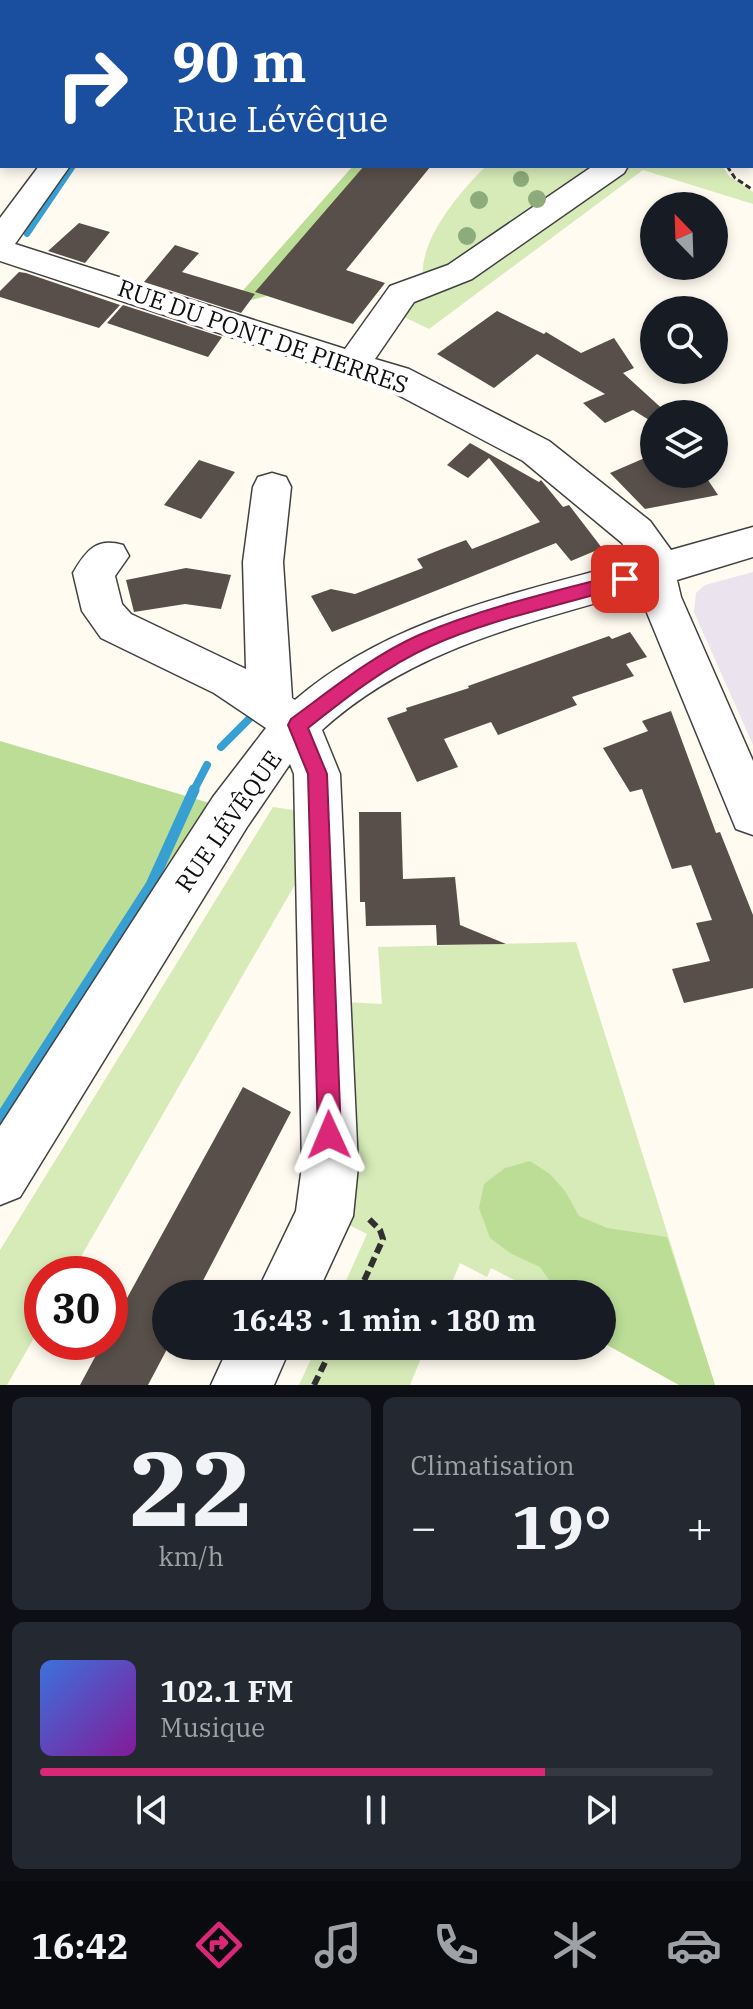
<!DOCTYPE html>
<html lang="fr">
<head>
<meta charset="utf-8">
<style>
  :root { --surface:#171b24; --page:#242831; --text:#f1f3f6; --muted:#9ea1a6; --line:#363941; --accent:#db2777 }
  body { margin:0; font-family:"IBM Plex Serif",serif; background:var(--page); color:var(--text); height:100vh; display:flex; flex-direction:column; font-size:30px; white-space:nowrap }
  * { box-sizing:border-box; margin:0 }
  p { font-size:26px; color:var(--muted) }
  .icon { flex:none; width:44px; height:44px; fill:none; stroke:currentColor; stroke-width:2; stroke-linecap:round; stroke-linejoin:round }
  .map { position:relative; height:1385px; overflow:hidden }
  .drawer { display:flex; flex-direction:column; gap:12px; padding:12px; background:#0d0f14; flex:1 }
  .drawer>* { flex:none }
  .banner { position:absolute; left:0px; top:0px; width:754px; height:168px; box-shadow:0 4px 12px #0003; background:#1a4fa0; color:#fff; overflow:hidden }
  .needle { width:52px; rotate:337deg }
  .controls { position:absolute; left:640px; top:192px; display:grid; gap:16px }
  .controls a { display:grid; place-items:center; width:88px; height:88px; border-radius:50%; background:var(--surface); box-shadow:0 4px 12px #0003; font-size:40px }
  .speed { position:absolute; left:24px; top:1256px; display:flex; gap:16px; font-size:40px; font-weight:700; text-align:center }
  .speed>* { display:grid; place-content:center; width:104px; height:104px; border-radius:50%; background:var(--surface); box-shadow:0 4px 12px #0003; line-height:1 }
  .speed .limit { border:12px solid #d22; background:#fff; color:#111 }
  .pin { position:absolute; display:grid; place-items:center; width:68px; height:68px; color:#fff; margin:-34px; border-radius:16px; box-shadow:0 4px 12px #0006 }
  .me { position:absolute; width:88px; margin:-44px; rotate:359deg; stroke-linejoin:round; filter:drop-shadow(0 0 6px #0008) }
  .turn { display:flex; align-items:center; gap:28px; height:168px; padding:0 40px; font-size:36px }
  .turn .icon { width:104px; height:104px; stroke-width:2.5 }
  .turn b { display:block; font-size:56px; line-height:68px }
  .big { font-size:60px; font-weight:700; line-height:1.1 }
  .drawer .tile { flex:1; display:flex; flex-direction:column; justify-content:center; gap:12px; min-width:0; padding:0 28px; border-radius:12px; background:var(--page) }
  .drawer .dial { align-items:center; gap:0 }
  .dial b { font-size:104px; line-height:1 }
  .song { display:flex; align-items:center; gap:24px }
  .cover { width:96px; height:96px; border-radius:12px; background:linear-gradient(135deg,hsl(220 70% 55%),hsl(290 70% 35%)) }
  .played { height:8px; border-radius:4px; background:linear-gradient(90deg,var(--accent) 75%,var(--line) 75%) }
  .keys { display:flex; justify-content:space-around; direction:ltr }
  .heat { display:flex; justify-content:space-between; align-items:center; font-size:44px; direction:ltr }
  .drawer .tiles { flex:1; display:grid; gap:12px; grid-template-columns:1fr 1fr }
  .tile:last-child { grid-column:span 2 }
  .trip { position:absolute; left:152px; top:1280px; width:464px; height:80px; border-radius:40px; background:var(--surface); box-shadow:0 4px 12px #0003; font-weight:700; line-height:80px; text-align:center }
  .dock { display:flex; height:128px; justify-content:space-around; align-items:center; background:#090b0e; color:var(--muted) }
  .dock .icon { width:56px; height:56px }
  .dock .on { color:var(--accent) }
  .dock b { font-size:36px; color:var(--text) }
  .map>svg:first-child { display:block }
  .industrial { fill:#ebe3ed }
  .green { fill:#d6ebb8 }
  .forest { fill:#bbdd96 }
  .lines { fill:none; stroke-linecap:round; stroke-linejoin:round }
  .stream-far2 { stroke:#379fd2; stroke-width:6 }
  .stream-far1 { stroke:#379fd2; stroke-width:8 }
  .stream { stroke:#379fd2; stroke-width:11 }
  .building { fill:#584f4a }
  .minor-casing { stroke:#414141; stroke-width:3 }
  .path-far1 { stroke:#303030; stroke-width:3; stroke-dasharray:6 3; stroke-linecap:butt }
  .path { stroke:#303030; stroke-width:6; stroke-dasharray:10 5; stroke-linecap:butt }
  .minor { fill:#fff; fill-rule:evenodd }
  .tree { fill:#8eab7b }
  .route { fill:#db2777; stroke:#8e194d; stroke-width:2 }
  .labels { text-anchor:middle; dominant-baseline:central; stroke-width:8; stroke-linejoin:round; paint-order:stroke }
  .street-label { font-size:24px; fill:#0e0e0e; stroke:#fff }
</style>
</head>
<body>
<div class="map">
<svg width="753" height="1385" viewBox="0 0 753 1385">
  <rect width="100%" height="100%" fill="#fffbf0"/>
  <path class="industrial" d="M 753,572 L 753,745 L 694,612 L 696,593 L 705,585 Z"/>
  <path class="green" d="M 486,166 L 607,166 L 507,235 L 423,278 C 419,239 460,192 486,166 Z
    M 620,166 L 722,166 L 729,176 L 753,192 L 753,204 L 643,170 L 429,329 L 398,314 L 408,298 Z
    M 273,807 L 300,811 L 301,874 L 71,1274 L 42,1274 L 42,1324 L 7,1385 L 0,1385 L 0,1250 Z
    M 576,942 L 715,1385 L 679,1385 L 602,1342 L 602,1294 L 519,1294 L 522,1284 L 491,1268 L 487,1277 L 460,1263 L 447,1294 L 340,1294 L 367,1234 L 343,1222 L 345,1002 L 382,1004 L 378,947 Z
    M 317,1346 L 426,1346 L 410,1385 L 299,1385 Z"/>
  <path class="forest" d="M 353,166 L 364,166 L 259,293 L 267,296 L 251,300 L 238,296 Z
    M 0,741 L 213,804 L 0,1131 Z
    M 530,1161 L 550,1174 L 565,1191 L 579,1216 L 607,1228 L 667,1237 L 715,1385 L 679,1385 L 602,1342 L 602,1294 L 559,1294 L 540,1267 L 510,1253 L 490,1238 L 479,1208 L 484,1184 L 505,1168 Z"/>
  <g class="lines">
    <path class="stream-far2" d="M 27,234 L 73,166"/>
    <path class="stream-far1" d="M 221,747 L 252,716
      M 193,792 L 207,765"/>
    <path class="stream" d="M 0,1119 L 151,885 L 194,790"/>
  </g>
  <path class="building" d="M 364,166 L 431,166 L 346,270 L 385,283 L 353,324 L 255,292 Z
    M 79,223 L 110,232 L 85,263 L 48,251 Z
    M 175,245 L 199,253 L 182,272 L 255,294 L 241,313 L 144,282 Z
    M 19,272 L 26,273 L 120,305 L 99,328 L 0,297 L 0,291 Z
    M 123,305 L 222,337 L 208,357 L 107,323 Z
    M 497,311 L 544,334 L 546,332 L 581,353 L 614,338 L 634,368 L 623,373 L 668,414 L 654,414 L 654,423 L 633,410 L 605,423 L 583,403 L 605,394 L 537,354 L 494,388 L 437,354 Z
    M 470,443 L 539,482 L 541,480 L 563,507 L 569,505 L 602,548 L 571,561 L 556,543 L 332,632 L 311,596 L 331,589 L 355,594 L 423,568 L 417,559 L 442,549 L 466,540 L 472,549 L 540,522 L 489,458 L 468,478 L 447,465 Z
    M 654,454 L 654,474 L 704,474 L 718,495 L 645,509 L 610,473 Z
    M 199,460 L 235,472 L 201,519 L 164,505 Z
    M 186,568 L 231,575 L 221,609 L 185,604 L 134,612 L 126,580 Z
    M 630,632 L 647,657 L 626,664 L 634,676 L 572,697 L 577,705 L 498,735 L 491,722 L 444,739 L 458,767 L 417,782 L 387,718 L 407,711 L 406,708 L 469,688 L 468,686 L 609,636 L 612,639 Z
    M 671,711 L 716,833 L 720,832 L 753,915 L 753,988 L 684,1003 L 672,969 L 710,961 L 696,923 L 712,920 L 691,865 L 672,869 L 642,789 L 630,792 L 603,748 L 648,731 L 642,721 Z
    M 359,812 L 401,812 L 403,879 L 455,877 L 460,925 L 506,944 L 437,945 L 436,925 L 366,926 L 365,902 L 360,902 Z
    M 243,1087 L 291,1112 L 196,1294 L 166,1294 L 166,1351 L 148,1385 L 80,1385 L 103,1342 L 110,1342 L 110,1329 Z"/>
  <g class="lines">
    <defs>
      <path id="minor" d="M 157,0 L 183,0 L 183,2 L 157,2 Z
        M 753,66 L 753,84 L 752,85 L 752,67 Z
        M 39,166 L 70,166 L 15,244 L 345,349 L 390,286 L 448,265 L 593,166 L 628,166 L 624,173 L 472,279 L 414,302 L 375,359 L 409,369 L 549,441 L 650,521 L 671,550 L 753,527 L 753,557 L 677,580 L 681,597 L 753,761 L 753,835 L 736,829 L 638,591 C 526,624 412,648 322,730 L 340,774 L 358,1166 L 353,1216 L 317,1294 L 256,1294 L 296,1211 L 302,1166 L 294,774 L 290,764 L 247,827 L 20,1197 L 0,1205 L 0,1126 L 213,797 L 266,728 L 214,693 L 101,638 L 82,611 L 73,573 C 86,550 97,537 123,545 L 129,556 L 115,576 L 122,604 L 131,614 L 246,669 L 243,562 L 253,487 L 258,477 L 272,473 L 286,477 L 291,487 L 283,562 L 292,698 L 295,700 C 390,618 515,594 633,561 L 622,543 L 523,461 L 383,387 L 0,261 L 0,218 Z
        M 229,1346 L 291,1346 L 274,1385 L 211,1385 Z"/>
    </defs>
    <use href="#minor" class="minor-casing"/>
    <path class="path-far1" d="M 727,166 L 735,178 L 753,190"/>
    <path class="path" d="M 358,1294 L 383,1239 L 380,1230 L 368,1218
      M 314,1385 L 333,1346"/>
    <use href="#minor" class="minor"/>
  </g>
  <g class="tree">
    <circle cx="521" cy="179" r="8"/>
    <circle cx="537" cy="199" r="9"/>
    <circle cx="479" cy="200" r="9"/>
    <circle cx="467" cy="236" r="9"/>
  </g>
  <path class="route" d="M 625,573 L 634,579 L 631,584 C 565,605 495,617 431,646 C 386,666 347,697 308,728 L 327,774 L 341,1135 L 337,1143 L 329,1146 L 321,1143 L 318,1135 L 308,774 L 288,725 L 291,719 C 332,689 372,656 419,635 C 485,607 556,591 625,573 Z"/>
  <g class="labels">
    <g class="street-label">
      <text transform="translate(263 336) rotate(19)">RUE DU PONT DE PIERRES</text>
      <text transform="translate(228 821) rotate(-55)">RUE LÉVÊQUE</text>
    </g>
  </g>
</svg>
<div class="controls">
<a><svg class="needle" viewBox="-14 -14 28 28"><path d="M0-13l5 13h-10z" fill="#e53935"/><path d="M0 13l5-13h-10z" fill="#9ea1a6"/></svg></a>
<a><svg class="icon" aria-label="search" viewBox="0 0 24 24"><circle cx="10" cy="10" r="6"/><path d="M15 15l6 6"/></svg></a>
<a><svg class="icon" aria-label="layers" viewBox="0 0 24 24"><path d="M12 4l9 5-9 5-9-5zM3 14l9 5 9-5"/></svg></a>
</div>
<div class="speed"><div class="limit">30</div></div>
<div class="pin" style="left:625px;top:579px;background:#d93025"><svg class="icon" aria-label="arrive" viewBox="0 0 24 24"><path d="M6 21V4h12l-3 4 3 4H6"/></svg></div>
<svg class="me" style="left:329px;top:1135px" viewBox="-20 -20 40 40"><path d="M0-17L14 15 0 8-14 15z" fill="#db2777" stroke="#fff" stroke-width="4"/></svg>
<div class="trip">16:43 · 1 min · 180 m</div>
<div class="banner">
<div class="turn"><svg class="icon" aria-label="right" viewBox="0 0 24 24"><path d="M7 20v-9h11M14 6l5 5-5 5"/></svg><div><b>90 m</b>Rue Lévêque</div></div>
</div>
</div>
<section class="drawer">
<div class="tiles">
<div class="tile dial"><b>22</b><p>km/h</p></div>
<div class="tile"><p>Climatisation</p>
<div class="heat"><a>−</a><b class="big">19°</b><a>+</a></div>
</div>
<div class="tile">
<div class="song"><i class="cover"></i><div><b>102.1 FM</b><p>Musique</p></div></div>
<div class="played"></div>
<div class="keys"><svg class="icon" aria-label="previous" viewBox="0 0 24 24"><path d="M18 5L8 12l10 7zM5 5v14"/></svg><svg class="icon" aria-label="pause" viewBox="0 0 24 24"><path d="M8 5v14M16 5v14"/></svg><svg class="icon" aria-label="next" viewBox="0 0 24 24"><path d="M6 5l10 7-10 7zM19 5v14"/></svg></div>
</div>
</div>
</section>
<nav class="dock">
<b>16:42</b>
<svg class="icon on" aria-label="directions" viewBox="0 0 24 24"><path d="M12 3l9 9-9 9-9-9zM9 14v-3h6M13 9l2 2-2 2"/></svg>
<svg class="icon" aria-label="music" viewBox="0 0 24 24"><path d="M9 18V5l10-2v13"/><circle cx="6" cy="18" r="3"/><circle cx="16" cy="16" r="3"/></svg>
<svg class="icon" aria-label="phone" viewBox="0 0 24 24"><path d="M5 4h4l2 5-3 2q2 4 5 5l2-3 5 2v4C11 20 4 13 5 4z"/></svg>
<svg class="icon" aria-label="climate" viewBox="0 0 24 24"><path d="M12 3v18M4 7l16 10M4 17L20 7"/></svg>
<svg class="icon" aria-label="car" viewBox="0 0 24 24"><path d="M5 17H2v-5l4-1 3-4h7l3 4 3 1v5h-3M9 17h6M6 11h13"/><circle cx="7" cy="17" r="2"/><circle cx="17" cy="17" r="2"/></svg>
</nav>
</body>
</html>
